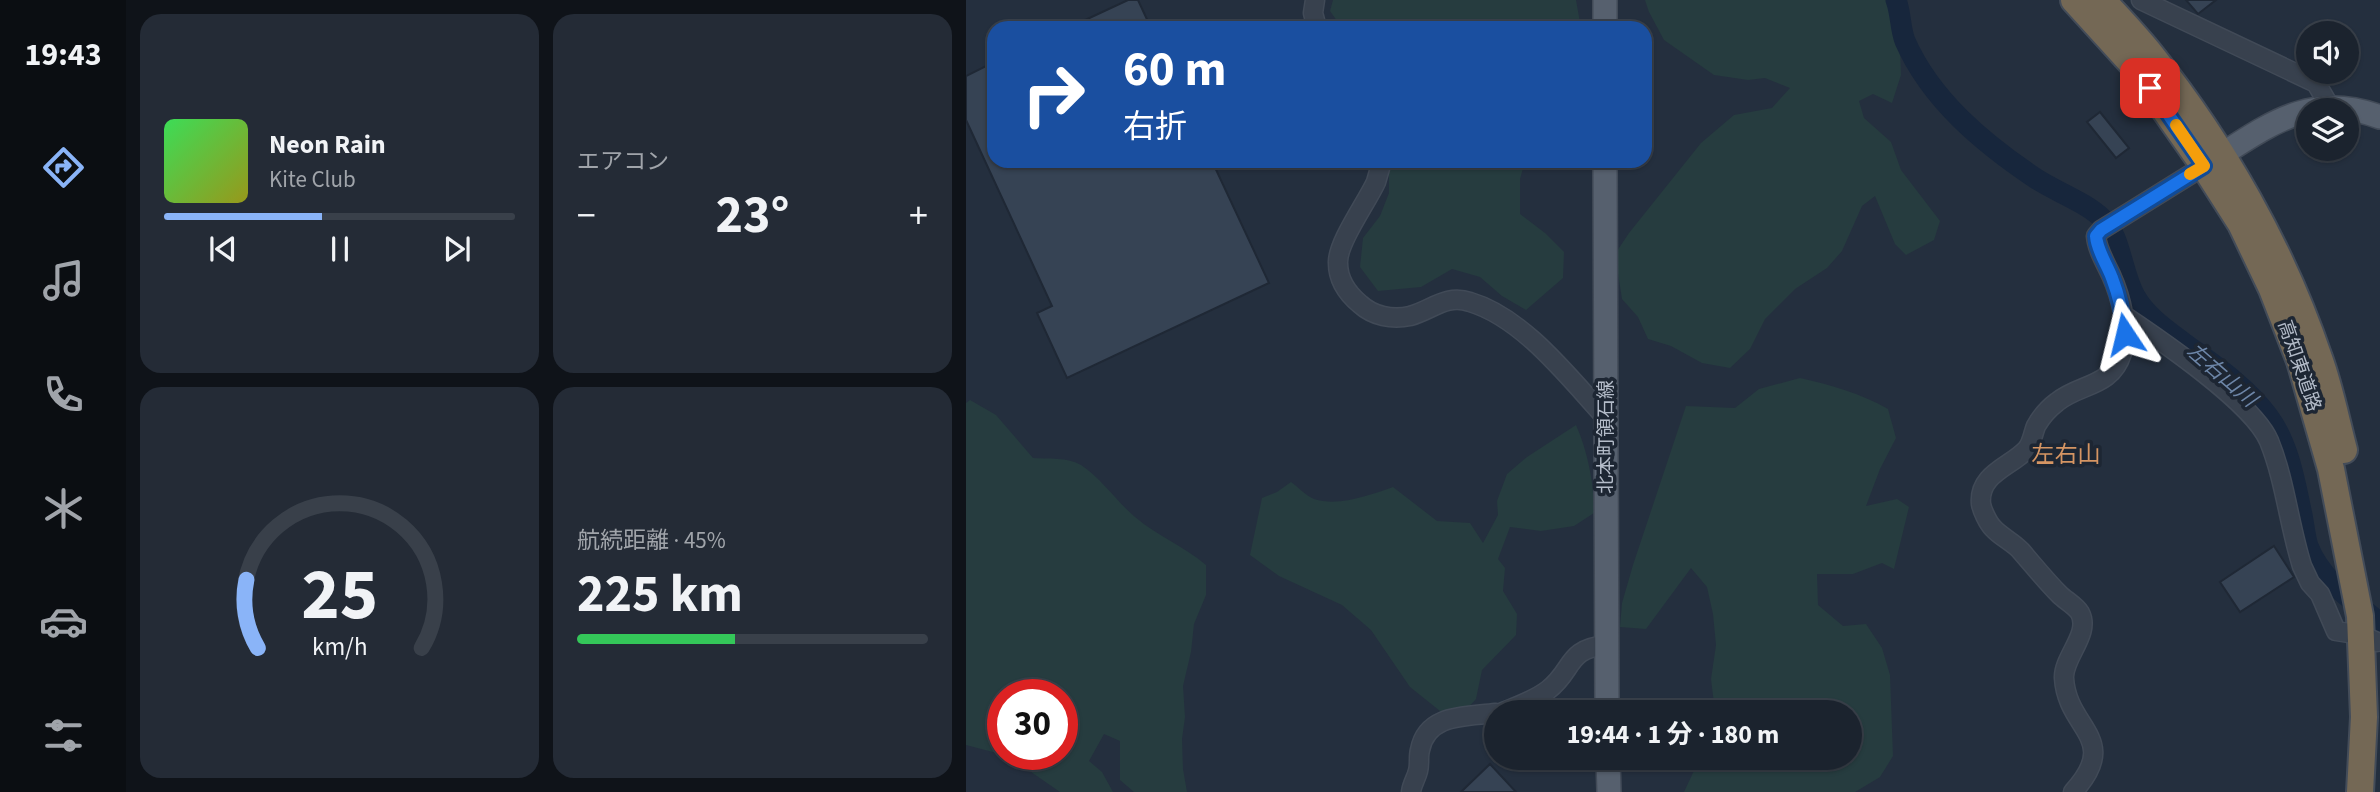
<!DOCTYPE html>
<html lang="ja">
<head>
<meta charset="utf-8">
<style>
  :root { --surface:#1b232e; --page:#242b36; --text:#f1f3f6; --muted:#a0a4aa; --line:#39404a; --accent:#8ab4f8 }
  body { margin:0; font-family:"Source Sans 3","Noto Sans JP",sans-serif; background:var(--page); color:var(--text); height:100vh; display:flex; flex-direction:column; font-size:26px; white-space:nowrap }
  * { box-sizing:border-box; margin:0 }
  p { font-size:23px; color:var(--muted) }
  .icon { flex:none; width:38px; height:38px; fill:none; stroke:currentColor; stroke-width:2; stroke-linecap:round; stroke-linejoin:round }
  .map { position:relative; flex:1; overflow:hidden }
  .drawer { display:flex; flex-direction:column; gap:14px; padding:14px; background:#0f1319; width:840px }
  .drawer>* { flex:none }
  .hud { position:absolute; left:21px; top:21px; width:665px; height:147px; border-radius:21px; box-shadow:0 2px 5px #0004,0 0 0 2px var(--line); background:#1a4fa0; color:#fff; overflow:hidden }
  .tools { position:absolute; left:1330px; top:21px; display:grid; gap:14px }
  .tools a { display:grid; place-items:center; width:63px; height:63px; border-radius:50%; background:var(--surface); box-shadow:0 2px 5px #0004,0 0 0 2px var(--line); font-size:35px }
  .speed { position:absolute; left:21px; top:679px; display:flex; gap:14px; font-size:35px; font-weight:700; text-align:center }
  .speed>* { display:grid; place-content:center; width:91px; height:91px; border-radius:50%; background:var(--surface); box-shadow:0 2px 5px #0004,0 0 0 2px var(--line); line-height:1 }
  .speed .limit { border:10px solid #d22; background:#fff; color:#111 }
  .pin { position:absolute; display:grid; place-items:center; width:60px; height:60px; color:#fff; margin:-30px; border-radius:14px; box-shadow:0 4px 10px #0006 }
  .me { position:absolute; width:77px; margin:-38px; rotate:350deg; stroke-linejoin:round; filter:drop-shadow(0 0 5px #0008) }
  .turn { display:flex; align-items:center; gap:24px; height:147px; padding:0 21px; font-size:32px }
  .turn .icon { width:91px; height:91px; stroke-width:2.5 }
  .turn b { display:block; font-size:49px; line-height:60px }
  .big { font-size:52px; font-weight:700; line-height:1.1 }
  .drawer .card { flex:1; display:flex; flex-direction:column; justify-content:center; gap:10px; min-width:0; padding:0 24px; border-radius:21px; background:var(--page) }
  .drawer .dial { align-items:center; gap:0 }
  .dial svg { height:182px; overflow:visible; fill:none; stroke:var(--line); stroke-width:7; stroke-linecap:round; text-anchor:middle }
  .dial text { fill:var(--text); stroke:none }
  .song { display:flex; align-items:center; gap:21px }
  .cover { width:84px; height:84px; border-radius:10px; background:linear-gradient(135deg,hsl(130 70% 55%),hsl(60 70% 35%)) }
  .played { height:7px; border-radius:4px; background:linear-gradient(90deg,var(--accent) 45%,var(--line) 45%) }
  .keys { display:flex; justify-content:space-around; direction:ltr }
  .heat { display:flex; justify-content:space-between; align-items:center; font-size:38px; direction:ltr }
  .charge { height:10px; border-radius:5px; background:linear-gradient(90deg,#34c759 45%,var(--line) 0) }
  .drawer .tiles { flex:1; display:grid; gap:14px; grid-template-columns:repeat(2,1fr) }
  .trip { position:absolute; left:518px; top:700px; width:378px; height:70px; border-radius:35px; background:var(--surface); box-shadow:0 2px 5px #0004,0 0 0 2px var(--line); font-weight:700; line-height:70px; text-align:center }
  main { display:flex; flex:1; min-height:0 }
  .tab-bar { display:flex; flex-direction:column; width:126px; justify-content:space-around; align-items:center; background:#0b0e12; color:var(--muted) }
  .tab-bar .icon { width:49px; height:49px }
  .tab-bar .current { color:var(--accent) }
  .tab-bar b { font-size:32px; color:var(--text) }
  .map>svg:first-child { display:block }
  .green { fill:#263c3f; fill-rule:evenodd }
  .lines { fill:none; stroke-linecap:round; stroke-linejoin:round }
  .river { stroke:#17263c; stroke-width:21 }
  .building { fill:#364354; stroke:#1f2835; stroke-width:2 }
  .minor-casing { stroke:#414a57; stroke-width:21 }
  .major-casing { stroke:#414a57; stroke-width:26 }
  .highway-casing { stroke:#434c59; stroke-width:30 }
  .minor { stroke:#38414e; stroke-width:18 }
  .major { stroke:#56606e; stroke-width:23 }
  .highway { stroke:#746855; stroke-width:26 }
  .route-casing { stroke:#114b97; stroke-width:18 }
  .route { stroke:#1a73e8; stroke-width:12 }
  .slow { stroke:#f59e0b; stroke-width:12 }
  .labels { text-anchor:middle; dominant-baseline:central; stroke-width:7; stroke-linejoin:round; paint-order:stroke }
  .street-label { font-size:19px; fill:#b4bcc9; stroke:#1d2633 }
  .water-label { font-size:21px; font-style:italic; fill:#6d86a8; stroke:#1d2633 }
  .quarter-label { font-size:23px; fill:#d59563; stroke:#1d2633 }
</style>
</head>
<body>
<main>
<nav class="tab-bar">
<b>19:43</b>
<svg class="icon current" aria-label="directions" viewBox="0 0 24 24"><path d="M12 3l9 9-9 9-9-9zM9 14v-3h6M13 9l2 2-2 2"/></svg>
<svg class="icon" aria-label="music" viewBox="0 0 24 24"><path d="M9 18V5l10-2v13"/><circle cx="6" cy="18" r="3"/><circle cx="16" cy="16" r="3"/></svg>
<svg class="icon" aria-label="phone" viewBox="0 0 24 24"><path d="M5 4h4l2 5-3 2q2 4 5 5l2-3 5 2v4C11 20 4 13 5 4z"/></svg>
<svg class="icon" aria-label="climate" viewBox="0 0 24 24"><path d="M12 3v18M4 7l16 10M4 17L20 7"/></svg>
<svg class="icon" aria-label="car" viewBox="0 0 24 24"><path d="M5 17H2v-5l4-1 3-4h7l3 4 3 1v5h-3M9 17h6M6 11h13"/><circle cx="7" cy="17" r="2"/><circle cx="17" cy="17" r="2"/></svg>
<svg class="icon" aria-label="filters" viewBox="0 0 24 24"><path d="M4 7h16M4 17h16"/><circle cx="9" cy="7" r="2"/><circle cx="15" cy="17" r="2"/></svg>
</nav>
<section class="drawer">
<div class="tiles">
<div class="card">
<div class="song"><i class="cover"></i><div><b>Neon Rain</b><p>Kite Club</p></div></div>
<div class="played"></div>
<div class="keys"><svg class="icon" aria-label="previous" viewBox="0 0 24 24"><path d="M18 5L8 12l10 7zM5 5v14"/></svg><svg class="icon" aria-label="pause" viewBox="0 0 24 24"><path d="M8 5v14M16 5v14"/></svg><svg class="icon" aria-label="next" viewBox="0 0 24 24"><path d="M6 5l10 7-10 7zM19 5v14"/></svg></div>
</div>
<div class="card"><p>エアコン</p>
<div class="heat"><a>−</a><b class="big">23°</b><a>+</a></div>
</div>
<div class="card dial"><svg viewBox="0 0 100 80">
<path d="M14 69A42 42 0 1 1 86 69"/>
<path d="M14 69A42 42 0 0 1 9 39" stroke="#8ab4f8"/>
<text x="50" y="56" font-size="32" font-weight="700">25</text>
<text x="50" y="72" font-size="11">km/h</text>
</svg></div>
<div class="card"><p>航続距離 · 45%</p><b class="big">225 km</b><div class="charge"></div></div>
</div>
</section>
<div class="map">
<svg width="1414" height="792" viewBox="0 0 1414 792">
  <rect width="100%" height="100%" fill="#242f3e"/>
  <path class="green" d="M 367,0 L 610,0 L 615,28 L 376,28 L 364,11 Z
    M 679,0 L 920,0 L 934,48 L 935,75 L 926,103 L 907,94 L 893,101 L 898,118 L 925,142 L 935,170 L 974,221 L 968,240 L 940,255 L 929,244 L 909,196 L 896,206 L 876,251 L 861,268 L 829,289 L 799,319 L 784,349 L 764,368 L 736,363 L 705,346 L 682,339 L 672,317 L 656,299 L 649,254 L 663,233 L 735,143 L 768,115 L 806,108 L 824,88 L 799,78 L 782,80 L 748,75 L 698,40 L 683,12 Z
    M 423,161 L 559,161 L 554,179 L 554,214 L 579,233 L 598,252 L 597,278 L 560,310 L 536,296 L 514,277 L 486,269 L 455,287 L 412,291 L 394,267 L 397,238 L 414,216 L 423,193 Z
    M 834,378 C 865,385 894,393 922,409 L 930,438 L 914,469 L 900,506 L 931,499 L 943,507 L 928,569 L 916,563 L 887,574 L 851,574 L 852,605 L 877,626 L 900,624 L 916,648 L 924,675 L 927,756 L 914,777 L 889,792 L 718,792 L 734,758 L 884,758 L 884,712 L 749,712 L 745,679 L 750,645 L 747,614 L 741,587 L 725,568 L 680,629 L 654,627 L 656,603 L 667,565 L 720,406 L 769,408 L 793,389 Z
    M 4,400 L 30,415 L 67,458 C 82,459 102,457 115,465 C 136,479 150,501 169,517 C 191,536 218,546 240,565 L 240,595 L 228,624 L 225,652 L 217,686 L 219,717 L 216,739 L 217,769 L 221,792 L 168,792 L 154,780 L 154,741 L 138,734 L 123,761 L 136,772 L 147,792 L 94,792 L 42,756 L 0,745 L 0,403 ZM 37,695 L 96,695 L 96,754 L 37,754 Z
    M 610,425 C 622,452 628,484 628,513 L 608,526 L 575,531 L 544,527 L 532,559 L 539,568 L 537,591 L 551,614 L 550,635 L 516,670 L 510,699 L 500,710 L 474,711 L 444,687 L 405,630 L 376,605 L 313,576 L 284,555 L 296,498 L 311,492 L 325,482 C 332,487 340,496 348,499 C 373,507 404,495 427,487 L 471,521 L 504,523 L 517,543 L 532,515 L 531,501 L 541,474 L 561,457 Z"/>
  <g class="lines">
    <path class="river" d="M 930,0 C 935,13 934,28 939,41 C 965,100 1017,143 1069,178 C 1090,192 1118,201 1137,219 C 1155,236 1156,274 1169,296 C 1180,316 1201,330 1218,343 C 1248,365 1280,386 1302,416 C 1323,444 1329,482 1336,515 C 1338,525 1339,537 1342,546 C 1355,580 1387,601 1414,623"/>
  </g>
  <path class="building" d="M 162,0 L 172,0 L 185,28 L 102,28 Z
    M 1220,0 L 1250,0 L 1232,14 Z
    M 28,62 L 28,161 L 246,161 L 303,283 L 101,378 L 71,313 L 86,306 L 0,120 L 0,76 Z
    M 1134,112 L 1163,148 L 1150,158 L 1121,122 Z
    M 1308,546 L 1328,577 L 1274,612 L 1254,582 Z
    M 524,764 L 550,792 L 495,792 Z"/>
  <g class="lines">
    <defs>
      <path id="minor" d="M 349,0 L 347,13 L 351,28
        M 1175,0 L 1350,83 L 1364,107
        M 416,161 C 414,168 412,175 410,182 C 401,202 371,243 372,263 C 372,280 382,294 394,304 C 407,316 426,320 444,316 C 466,310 480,294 504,302 C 558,318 604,379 641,419
        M 1157,315 C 1193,339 1287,403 1303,441 C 1319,480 1323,525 1336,566 L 1344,583 L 1354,594 L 1370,631 L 1395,635 L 1411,642
        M 537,712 C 552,706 569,700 582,690 C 608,670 600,649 640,645
        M 445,792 C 446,784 450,779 452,771 C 454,764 452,757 454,750 C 461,713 501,717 530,713
        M 1107,792 C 1156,738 1101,730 1098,678 C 1097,657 1125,634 1114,613 C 1110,606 1099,600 1094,595 C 1080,581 1068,566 1055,551 C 1047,542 1035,537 1027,528 C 1022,523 1016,510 1015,504 C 1012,474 1044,467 1060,450 C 1066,444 1067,433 1070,426 C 1075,417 1083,408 1091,402 C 1114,383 1145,388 1156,353 C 1163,328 1155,297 1145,275 C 1139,262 1131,249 1130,236 L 1135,230 L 1238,166"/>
      <path id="major" d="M 639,28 L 639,0
        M 639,161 L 641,712
        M 1241,164 C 1299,128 1342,90 1414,117
        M 642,758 L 643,792"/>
      <path id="highway" d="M 1108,0 L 1168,66 L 1238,166 L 1275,224 L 1306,289 L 1334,361 L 1365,469 L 1394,616 L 1398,717 L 1394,792
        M 1136,0 C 1153,18 1170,36 1186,56 C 1257,145 1316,249 1353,358 C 1364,388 1370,420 1378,450"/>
    </defs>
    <use href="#minor" class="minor-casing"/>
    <use href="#major" class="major-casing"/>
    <use href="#highway" class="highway-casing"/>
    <use href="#minor" class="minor"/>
    <use href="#major" class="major"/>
    <use href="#highway" class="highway"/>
  </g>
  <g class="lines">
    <defs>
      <path id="route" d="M 1159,334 C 1157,315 1153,296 1146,278 C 1141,264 1131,251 1130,236 L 1135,230 L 1238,166 L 1184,88"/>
    </defs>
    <use href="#route" class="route-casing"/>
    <use href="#route" class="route"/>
    <path class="slow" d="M 1210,125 L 1238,166 L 1224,174"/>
  </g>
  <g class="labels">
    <g class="street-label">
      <text transform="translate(1333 366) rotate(71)">高知東道路</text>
      <text transform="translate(640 437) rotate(-90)">北本町領石線</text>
    </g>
    <g class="water-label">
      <text transform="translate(1256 375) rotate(41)">左右山川</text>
    </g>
    <g class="quarter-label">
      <text x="1100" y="454">左右山</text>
    </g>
  </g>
</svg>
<div class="tools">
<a><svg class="icon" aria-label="sound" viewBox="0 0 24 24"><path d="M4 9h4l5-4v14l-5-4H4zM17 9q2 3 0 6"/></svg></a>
<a><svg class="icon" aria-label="layers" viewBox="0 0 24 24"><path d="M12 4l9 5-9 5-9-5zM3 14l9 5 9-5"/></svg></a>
</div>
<div class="speed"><div class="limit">30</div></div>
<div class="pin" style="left:1184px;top:88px;background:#d93025"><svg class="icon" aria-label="arrive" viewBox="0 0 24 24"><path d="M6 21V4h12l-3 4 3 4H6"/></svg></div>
<svg class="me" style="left:1159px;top:334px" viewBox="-20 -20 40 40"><path d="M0-17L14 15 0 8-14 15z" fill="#1a73e8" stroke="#fff" stroke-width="4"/></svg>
<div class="trip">19:44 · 1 分 · 180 m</div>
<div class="hud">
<div class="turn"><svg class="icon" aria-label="right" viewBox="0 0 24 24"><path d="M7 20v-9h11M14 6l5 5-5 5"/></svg><div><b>60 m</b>右折</div></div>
</div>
</div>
</main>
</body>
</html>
